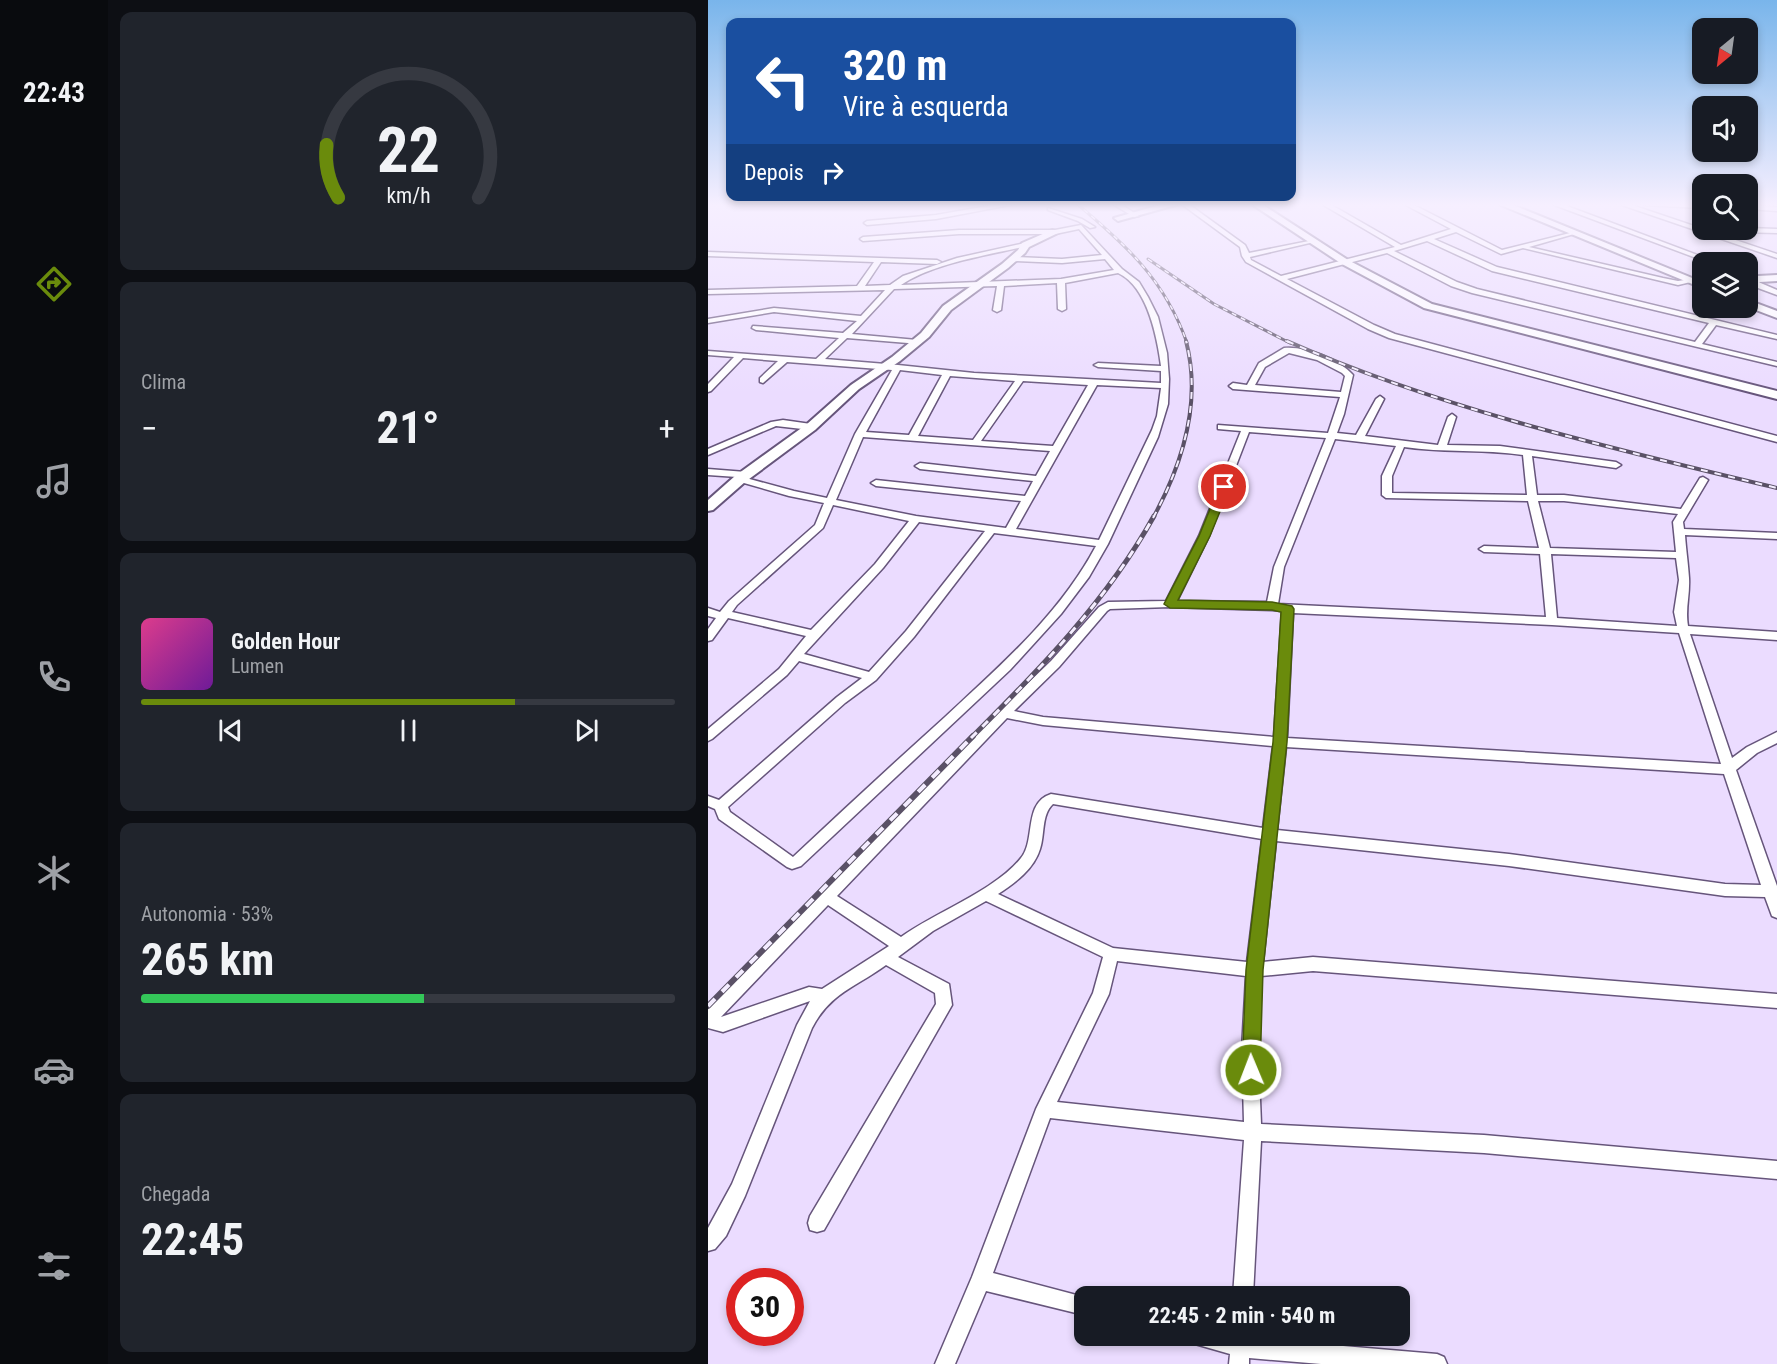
<!DOCTYPE html>
<html lang="pt">
<head>
<meta charset="utf-8">
<style>
  :root { --surface:#171b24; --page:#20242c; --text:#f1f3f6; --muted:#9ea1a6; --line:#363941; --accent:#6a8b0c }
  body { margin:0; font-family:"Roboto Condensed",sans-serif; background:var(--page); color:var(--text); height:100vh; display:flex; flex-direction:column; font-size:22px; white-space:nowrap }
  * { box-sizing:border-box; margin:0 }
  p { font-size:20px; color:var(--muted) }
  .icon { flex:none; width:33px; height:33px; fill:none; stroke:currentColor; stroke-width:2; stroke-linecap:round; stroke-linejoin:round }
  .map { position:relative; flex:1; overflow:hidden }
  .details { display:flex; flex-direction:column; gap:12px; padding:12px; background:#0d0f14; width:600px }
  .details>* { flex:none }
  .top-card { position:absolute; left:18px; top:18px; width:570px; height:183px; border-radius:12px; box-shadow:0 3px 9px #0003; background:#1a4fa0; color:#fff; overflow:hidden }
  .needle { width:39px; rotate:209deg }
  .buttons { position:absolute; left:984px; top:18px; display:grid; gap:12px }
  .buttons a { display:grid; place-items:center; width:66px; height:66px; border-radius:12px; background:var(--surface); box-shadow:0 3px 9px #0003; font-size:30px }
  .speed { position:absolute; left:18px; top:1268px; display:flex; gap:12px; font-size:30px; font-weight:700; text-align:center }
  .speed>* { display:grid; place-content:center; width:78px; height:78px; border-radius:50%; background:var(--surface); box-shadow:0 3px 9px #0003; line-height:1 }
  .speed .limit { border:9px solid #d22; background:#fff; color:#111 }
  .pin { position:absolute; display:grid; place-items:center; width:51px; height:51px; color:#fff; margin:-26px; border:3px solid #fff; border-radius:50%; box-shadow:0 2px 6px #0007 }
  .me { position:absolute; width:66px; margin:-33px; rotate:359deg; stroke-linejoin:round; filter:drop-shadow(0 0 4px #0008) }
  .turn { display:flex; align-items:center; gap:21px; height:126px; padding:0 18px; font-size:27px }
  .turn .icon { width:78px; height:78px; stroke-width:2.5 }
  .turn b { display:block; font-size:42px; line-height:51px }
  .then { display:flex; align-items:center; height:57px; padding:0 18px; background:#0003; gap:12px; font-size:22px }
  .big { font-size:45px; font-weight:700; line-height:1.1 }
  .details .card { flex:1; display:flex; flex-direction:column; justify-content:center; gap:9px; min-width:0; padding:0 21px; border-radius:12px; background:var(--page) }
  .details .dial { align-items:center; gap:0 }
  .dial svg { height:156px; overflow:visible; fill:none; stroke:var(--line); stroke-width:7; stroke-linecap:round; text-anchor:middle }
  .dial text { fill:var(--text); stroke:none }
  .song { display:flex; align-items:center; gap:18px }
  .cover { width:72px; height:72px; border-radius:9px; background:linear-gradient(135deg,hsl(330 70% 55%),hsl(280 70% 35%)) }
  .played { height:6px; border-radius:3px; background:linear-gradient(90deg,var(--accent) 70%,var(--line) 70%) }
  .keys { display:flex; justify-content:space-around; direction:ltr }
  .heat { display:flex; justify-content:space-between; align-items:center; font-size:33px; direction:ltr }
  .charge { height:9px; border-radius:4px; background:linear-gradient(90deg,#34c759 53%,var(--line) 0) }
  .trip { position:absolute; left:366px; top:1286px; width:336px; height:60px; border-radius:12px; background:var(--surface); box-shadow:0 3px 9px #0003; font-weight:700; line-height:60px; text-align:center }
  main { display:flex; flex:1; min-height:0 }
  .dock { display:flex; flex-direction:column; width:108px; justify-content:space-around; align-items:center; background:#090b0e; color:var(--muted) }
  .dock .icon { width:42px; height:42px }
  .dock .active { color:var(--accent) }
  .dock b { font-size:27px; color:var(--text) }
  .map>svg:first-child { display:block }
  .lines { fill:none; stroke-linecap:round; stroke-linejoin:round }
  .street-casing { stroke:#66557b; stroke-width:3 }
  .secondary-casing { stroke:#66557b; stroke-width:4 }
  .street { fill:#fff; fill-rule:evenodd }
  .secondary { fill:#fff; fill-rule:evenodd }
  .rail-far3-casing { stroke:#5a5166; stroke-width:3 }
  .rail-far2-casing { stroke:#5a5166; stroke-width:4 }
  .rail-far1-casing { stroke:#5a5166; stroke-width:5 }
  .rail-casing { stroke:#5a5166; stroke-width:6 }
  .rail-far3 { stroke:#f4edff; stroke-width:1.5; stroke-dasharray:5; stroke-linecap:butt }
  .rail-far2 { stroke:#f4edff; stroke-width:2; stroke-dasharray:7; stroke-linecap:butt }
  .rail-far1 { stroke:#f4edff; stroke-width:3; stroke-dasharray:8; stroke-linecap:butt }
  .rail { stroke:#f4edff; stroke-width:4; stroke-dasharray:10; stroke-linecap:butt }
  .route { fill:#6a8b0c; stroke:#455a08; stroke-width:1.5 }
</style>
</head>
<body>
<main>
<nav class="dock">
<b>22:43</b>
<svg class="icon active" aria-label="directions" viewBox="0 0 24 24"><path d="M12 3l9 9-9 9-9-9zM9 14v-3h6M13 9l2 2-2 2"/></svg>
<svg class="icon" aria-label="music" viewBox="0 0 24 24"><path d="M9 18V5l10-2v13"/><circle cx="6" cy="18" r="3"/><circle cx="16" cy="16" r="3"/></svg>
<svg class="icon" aria-label="phone" viewBox="0 0 24 24"><path d="M5 4h4l2 5-3 2q2 4 5 5l2-3 5 2v4C11 20 4 13 5 4z"/></svg>
<svg class="icon" aria-label="climate" viewBox="0 0 24 24"><path d="M12 3v18M4 7l16 10M4 17L20 7"/></svg>
<svg class="icon" aria-label="car" viewBox="0 0 24 24"><path d="M5 17H2v-5l4-1 3-4h7l3 4 3 1v5h-3M9 17h6M6 11h13"/><circle cx="7" cy="17" r="2"/><circle cx="17" cy="17" r="2"/></svg>
<svg class="icon" aria-label="filters" viewBox="0 0 24 24"><path d="M4 7h16M4 17h16"/><circle cx="9" cy="7" r="2"/><circle cx="15" cy="17" r="2"/></svg>
</nav>
<section class="details">
<div class="card dial"><svg viewBox="0 0 100 80">
<path d="M14 69A42 42 0 1 1 86 69"/>
<path d="M14 69A42 42 0 0 1 8 42" stroke="#6a8b0c"/>
<text x="50" y="56" font-size="32" font-weight="700">22</text>
<text x="50" y="72" font-size="11">km/h</text>
</svg></div>
<div class="card"><p>Clima</p>
<div class="heat"><a>−</a><b class="big">21°</b><a>+</a></div>
</div>
<div class="card">
<div class="song"><i class="cover"></i><div><b>Golden Hour</b><p>Lumen</p></div></div>
<div class="played"></div>
<div class="keys"><svg class="icon" aria-label="previous" viewBox="0 0 24 24"><path d="M18 5L8 12l10 7zM5 5v14"/></svg><svg class="icon" aria-label="pause" viewBox="0 0 24 24"><path d="M8 5v14M16 5v14"/></svg><svg class="icon" aria-label="next" viewBox="0 0 24 24"><path d="M6 5l10 7-10 7zM19 5v14"/></svg></div>
</div>
<div class="card"><p>Autonomia · 53%</p><b class="big">265 km</b><div class="charge"></div></div>
<div class="card"><p>Chegada</p><b class="big">22:45</b></div>
</section>
<div class="map">
<svg width="1069" height="1364" viewBox="0 0 1069 1364">
  <rect width="100%" height="100%" fill="#ebdcff"/>
  <g class="lines">
    <defs>
      <path id="street" d="M 297,203 L 312,203 L 228,219 L 159,225 L 156,223 L 159,221 L 228,215 Z
        M 403,203 L 411,203 L 431,216 L 426,217 Z
        M 472,203 L 479,203 L 537,245 L 541,253 L 606,240 L 606,242 L 542,257 L 543,260 L 573,276 L 687,247 L 612,203 L 620,203 L 693,245 L 743,229 L 694,203 L 702,203 L 794,250 L 866,232 L 866,234 L 821,247 L 955,278 L 970,281 L 983,279 L 987,281 L 970,285 L 815,248 L 793,254 L 748,232 L 726,239 L 789,267 L 1069,335 L 1069,339 L 1008,325 L 994,344 L 1069,362 L 1069,366 L 764,293 L 743,286 L 679,253 L 579,279 L 666,325 L 687,334 L 1069,436 L 1069,442 L 681,338 L 660,329 L 538,262 L 534,256 L 532,247 ZM 719,241 L 784,271 L 1001,323 L 987,342 L 769,289 L 749,282 L 686,251 Z
        M 841,203 L 851,203 L 1008,262 L 999,262 Z
        M 908,203 L 918,203 L 1069,254 L 1069,258 Z
        M 933,203 L 994,204 L 994,208 L 936,205 Z
        M 1040,205 L 1069,207 L 1069,211 L 1040,209 Z
        M 340,208 L 374,219 L 387,227 L 382,228 L 370,221 L 340,210 Z
        M 373,225 L 414,269 L 431,282 L 440,297 L 450,317 L 459,353 L 461,379 L 460,404 L 450,437 L 400,544 L 381,577 L 353,614 L 302,670 L 93,866 L 84,869 L 79,867 L 11,819 L 7,809 L 0,806 L 0,796 L 11,800 L 129,697 L 154,678 L 91,661 L 79,675 L 4,739 L 0,741 L 0,729 L 71,669 L 98,636 L 20,618 L 4,640 L 0,641 L 0,629 L 8,618 L 0,616 L 0,608 L 12,612 L 21,601 L 107,525 L 116,503 L 81,496 L 29,481 L 29,477 L 0,475 L 0,469 L 38,472 L 43,475 L 38,478 L 86,491 L 119,498 L 147,434 L 184,370 L 79,362 L 55,383 L 52,382 L 52,378 L 70,361 L 35,358 L 3,391 L 0,392 L 0,384 L 26,357 L 0,355 L 0,351 L 108,359 L 131,338 L 48,330 L 44,328 L 45,326 L 135,333 L 149,321 L 66,312 L 0,323 L 0,319 L 66,308 L 153,316 L 177,290 L 0,294 L 0,290 L 149,286 L 166,262 L 0,256 L 0,252 L 229,260 L 233,262 L 229,264 L 173,262 L 157,286 L 182,285 L 195,276 L 249,258 L 317,243 L 320,245 L 319,246 C 281,255 225,263 193,285 L 353,279 L 406,270 L 397,259 L 354,263 L 305,261 L 302,259 L 305,257 L 354,259 L 394,255 L 371,229 L 347,234 L 251,234 L 155,241 L 152,239 L 155,237 L 251,230 L 347,230 ZM 410,273 C 440,287 449,337 453,366 L 390,363 L 386,365 L 390,367 L 453,371 L 453,383 L 266,373 L 190,365 L 117,359 L 139,338 L 212,344 L 213,342 L 209,340 L 144,334 L 186,289 L 289,286 L 285,310 L 289,312 L 293,310 L 296,286 L 349,283 L 350,309 L 354,311 L 358,309 L 357,283 ZM 192,370 L 234,375 L 201,435 L 158,432 ZM 242,376 L 307,381 L 265,440 L 210,436 ZM 315,381 L 380,385 L 345,446 L 273,441 ZM 389,385 L 453,388 L 449,416 L 444,430 L 391,540 L 308,529 ZM 155,437 L 342,451 L 328,476 L 212,463 L 207,466 L 212,469 L 325,481 L 317,496 L 168,480 L 163,483 L 168,486 L 313,501 L 298,528 L 208,516 L 128,500 ZM 125,505 L 201,521 L 167,564 L 103,630 L 24,612 L 29,605 L 115,528 ZM 211,522 L 277,531 L 198,631 L 161,672 L 96,654 L 175,568 ZM 286,533 L 388,546 C 352,614 293,665 237,717 C 186,763 135,810 85,857 L 22,812 L 20,807 L 137,703 L 168,680 L 206,637 Z
        M 1040,228 L 1069,229 L 1069,233 L 1031,232 L 1028,230 Z
        M 1042,281 L 1048,281 L 1069,290 L 1069,295 L 1042,285 Z
        M 576,348 C 597,346 631,359 645,375 L 636,414 L 629,433 L 648,435 L 668,399 L 672,396 L 676,399 L 657,436 L 730,445 L 740,417 L 744,414 L 748,417 L 739,445 L 792,446 L 908,462 L 913,465 L 908,468 L 824,456 L 829,495 L 856,495 L 973,509 L 992,478 L 995,477 L 1000,480 L 975,522 L 976,529 L 1069,533 L 1069,539 L 977,535 C 978,550 980,562 981,578 C 982,596 977,608 980,626 L 1069,632 L 1069,640 L 982,634 L 1024,758 L 1039,747 L 1069,732 L 1069,743 L 1049,753 L 1028,770 L 1069,886 L 1069,918 L 1064,916 L 1057,897 L 1017,896 L 801,866 L 568,841 L 555,962 L 605,957 L 1069,994 L 1069,1008 L 605,971 L 553,976 L 550,1049 L 553,1124 L 776,1135 L 1069,1161 L 1069,1179 L 776,1153 L 553,1141 L 545,1296 L 525,1296 L 536,1140 L 342,1118 L 285,1273 L 376,1297 L 376,1315 L 278,1291 L 247,1364 L 227,1364 L 264,1277 L 328,1109 L 385,993 L 395,957 L 278,901 L 225,931 L 190,957 L 241,984 L 244,1005 L 116,1230 L 109,1232 L 102,1230 L 100,1223 L 102,1216 L 228,1004 L 227,993 L 178,965 C 148,987 122,993 104,1028 L 37,1196 L 18,1236 L 7,1249 L 0,1251 L 0,1228 L 24,1184 L 89,1025 L 102,1001 L 15,1032 L 0,1028 L 0,1009 L 292,710 L 343,661 L 391,607 L 400,602 L 458,601 L 491,536 L 533,431 L 510,429 L 510,425 L 620,433 L 632,397 L 525,389 L 521,386 L 525,383 L 539,385 L 551,363 ZM 581,353 L 609,360 L 634,373 L 637,376 L 633,392 L 547,385 L 557,367 ZM 541,432 L 618,438 L 566,567 L 559,602 L 469,601 L 501,536 ZM 627,439 L 688,446 L 674,476 L 674,495 L 678,498 L 820,501 L 831,548 L 776,546 L 771,549 L 776,552 L 832,554 L 838,617 L 570,604 L 576,567 ZM 696,447 C 735,453 775,449 815,455 L 819,495 L 684,493 L 684,476 ZM 830,501 L 856,501 L 970,514 L 965,522 L 968,552 L 842,548 ZM 843,554 L 968,558 L 971,580 L 966,612 L 969,626 L 849,618 ZM 462,607 L 564,610 L 574,611 L 566,737 L 335,717 L 306,711 L 351,667 L 399,611 L 402,609 ZM 585,613 L 844,625 L 971,633 L 1013,764 L 579,738 ZM 299,718 L 335,725 L 565,746 L 555,828 L 343,794 C 315,803 328,840 313,858 C 288,890 228,912 193,937 L 129,896 ZM 578,747 L 1016,774 L 1053,885 L 1017,884 L 801,854 L 569,830 ZM 345,804 L 554,839 L 539,962 L 405,948 L 290,894 C 307,883 326,869 332,849 C 337,835 333,815 345,804 ZM 120,905 L 181,946 L 114,989 L 101,987 L 13,1017 ZM 409,961 L 538,976 L 534,1049 L 536,1122 L 349,1102 L 401,994 Z
        M 75,420 L 103,424 L 107,427 L 103,430 L 68,426 L 0,455 L 0,449 L 63,422 Z
        M 477,1335 L 543,1335 L 543,1338 L 729,1354 L 736,1357 L 739,1364 L 613,1364 L 541,1358 L 541,1364 L 521,1364 L 522,1354 L 480,1342 Z"/>
      <path id="secondary" d="M 459,203 L 475,203 L 410,221 L 406,218 Z
        M 542,203 L 552,203 L 640,260 L 724,304 L 1069,391 L 1069,399 L 716,308 L 634,264 Z
        M 788,203 L 800,203 L 994,282 L 994,288 Z
        M 344,230 L 352,232 L 321,247 L 317,253 L 300,268 L 243,310 L 221,337 L 192,361 L 151,389 L 107,430 L 37,482 L 5,510 L 0,511 L 0,500 L 27,476 L 99,424 L 143,385 L 184,357 L 213,333 L 235,306 L 294,264 L 310,250 L 314,243 Z
        M 1069,275 L 1069,281 L 1052,282 L 1040,289 L 1040,282 L 1050,276 Z
        M 1040,300 L 1069,311 L 1069,318 L 1040,307 Z"/>
    </defs>
    <use href="#street" class="street-casing"/>
    <use href="#secondary" class="secondary-casing"/>
    <use href="#street" class="street"/>
    <use href="#secondary" class="secondary"/>
    <defs>
      <path id="rail-far3" d="M 368,203 C 418,245 457,280 479,343
        M 440,259 L 506,304 L 582,343"/>
      <path id="rail-far2" d="M 579,341 C 736,410 903,448 1069,488
        M 445,518 C 474,465 494,402 478,341"/>
      <path id="rail-far1" d="M 263,738 C 331,670 399,601 446,516"/>
      <path id="rail" d="M 0,1006 L 265,736"/>
    </defs>
    <use href="#rail-far3" class="rail-far3-casing"/>
    <use href="#rail-far2" class="rail-far2-casing"/>
    <use href="#rail-far1" class="rail-far1-casing"/>
    <use href="#rail" class="rail-casing"/>
    <use href="#rail-far3" class="rail-far3"/>
    <use href="#rail-far2" class="rail-far2"/>
    <use href="#rail-far1" class="rail-far1"/>
    <use href="#rail" class="rail"/>
  </g>
  <linearGradient id="sky" x2="0" y2="1"><stop stop-color="#79b5eb"/><stop offset="0.52" stop-color="#f6efff"/><stop offset="1" stop-color="#f6efff" stop-opacity="0"/></linearGradient>
  <rect width="1069" height="394" fill="url(#sky)"/>
  <path class="route" d="M 516,484 L 522,487 L 502,536 L 470,600 L 564,602 L 584,606 L 586,609 L 579,742 L 555,970 L 552,1070 L 550,1076 L 543,1079 L 536,1076 L 534,1070 L 538,970 L 565,742 L 573,612 L 564,610 L 462,608 L 456,604 L 491,536 L 511,487 Z"/>
</svg>
<div class="buttons">
<a><svg class="needle" viewBox="-14 -14 28 28"><path d="M0-13l5 13h-10z" fill="#e53935"/><path d="M0 13l5-13h-10z" fill="#9ea1a6"/></svg></a>
<a><svg class="icon" aria-label="sound" viewBox="0 0 24 24"><path d="M4 9h4l5-4v14l-5-4H4zM17 9q2 3 0 6"/></svg></a>
<a><svg class="icon" aria-label="search" viewBox="0 0 24 24"><circle cx="10" cy="10" r="6"/><path d="M15 15l6 6"/></svg></a>
<a><svg class="icon" aria-label="layers" viewBox="0 0 24 24"><path d="M12 4l9 5-9 5-9-5zM3 14l9 5 9-5"/></svg></a>
</div>
<div class="speed"><div class="limit">30</div></div>
<div class="pin" style="left:516px;top:487px;background:#d93025"><svg class="icon" aria-label="arrive" viewBox="0 0 24 24"><path d="M6 21V4h12l-3 4 3 4H6"/></svg></div>
<svg class="me" style="left:543px;top:1070px" viewBox="-20 -20 40 40"><circle r="17" fill="#6a8b0c" stroke="#fff" stroke-width="3"/><path d="M0-11L8 9 0 5-8 9z" fill="#fff"/></svg>
<div class="trip">22:45 · 2 min · 540 m</div>
<div class="top-card">
<div class="turn"><svg class="icon" aria-label="left" viewBox="0 0 24 24"><path d="M17 20v-9H6M10 6l-5 5 5 5"/></svg><div><b>320 m</b>Vire à esquerda</div></div>
<div class="then">Depois<svg class="icon" aria-label="right" viewBox="0 0 24 24"><path d="M7 20v-9h11M14 6l5 5-5 5"/></svg></div>
</div>
</div>
</main>
</body>
</html>
